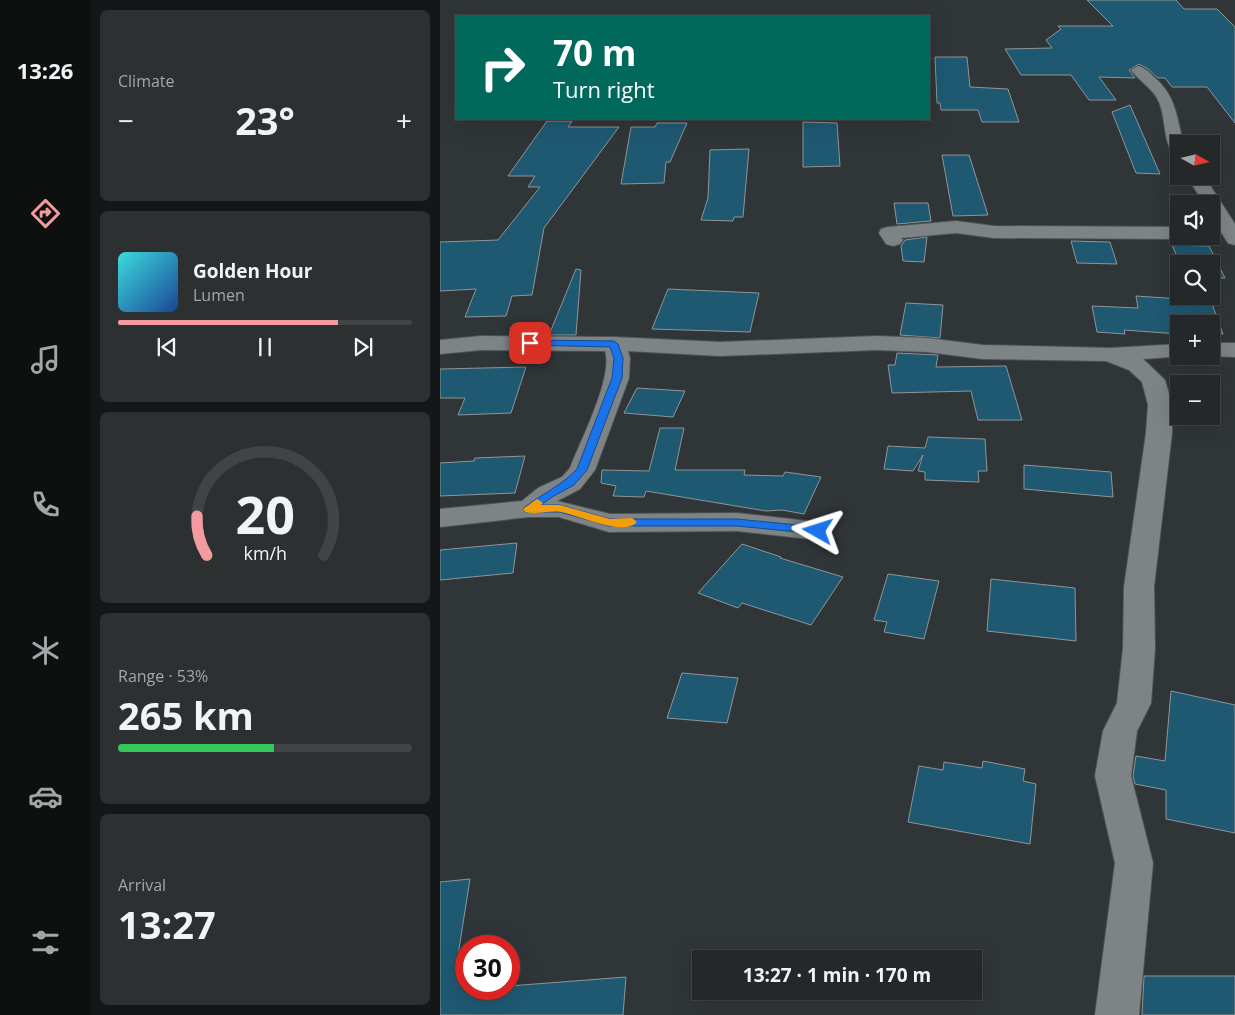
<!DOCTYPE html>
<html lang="en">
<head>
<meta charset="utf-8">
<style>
  :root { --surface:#242829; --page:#2c3031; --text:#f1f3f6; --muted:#a3a6a8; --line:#414446; --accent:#f49aa1 }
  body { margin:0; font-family:"Open Sans",sans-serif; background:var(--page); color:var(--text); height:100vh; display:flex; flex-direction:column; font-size:19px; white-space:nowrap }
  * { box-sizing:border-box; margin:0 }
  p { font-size:16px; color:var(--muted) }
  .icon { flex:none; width:28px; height:28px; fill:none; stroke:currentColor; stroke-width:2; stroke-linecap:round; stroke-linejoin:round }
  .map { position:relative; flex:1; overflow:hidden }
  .sheet { display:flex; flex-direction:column; gap:10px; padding:10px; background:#141617; width:350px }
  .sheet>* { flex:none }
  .top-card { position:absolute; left:15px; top:15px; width:475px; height:105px; border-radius:0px; box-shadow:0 5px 20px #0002,0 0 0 1px var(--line); background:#00695c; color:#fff; overflow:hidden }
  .needle { width:32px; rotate:98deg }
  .tools { position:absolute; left:730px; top:135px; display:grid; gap:10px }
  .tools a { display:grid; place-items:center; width:50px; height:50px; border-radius:0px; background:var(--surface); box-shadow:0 5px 20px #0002,0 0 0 1px var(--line); font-size:25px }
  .speed { position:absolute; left:15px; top:935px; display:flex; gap:10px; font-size:25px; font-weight:700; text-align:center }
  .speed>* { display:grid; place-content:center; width:65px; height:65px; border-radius:50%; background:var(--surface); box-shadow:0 5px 20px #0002,0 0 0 1px var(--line); line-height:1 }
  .speed .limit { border:8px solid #d22; background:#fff; color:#111 }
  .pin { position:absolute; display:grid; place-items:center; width:42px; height:42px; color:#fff; margin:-21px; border-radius:10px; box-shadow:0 2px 8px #0006 }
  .me { position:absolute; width:55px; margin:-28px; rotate:276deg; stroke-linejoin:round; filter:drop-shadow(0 0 4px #0008) }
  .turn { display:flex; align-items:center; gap:18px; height:105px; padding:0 15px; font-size:22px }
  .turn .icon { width:65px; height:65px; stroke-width:2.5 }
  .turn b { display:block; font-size:35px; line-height:42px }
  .big { font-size:38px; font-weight:700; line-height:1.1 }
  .sheet .widget { flex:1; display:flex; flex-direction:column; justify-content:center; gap:8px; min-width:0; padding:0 18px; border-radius:8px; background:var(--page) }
  .sheet .dial { align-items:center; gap:0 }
  .dial svg { height:130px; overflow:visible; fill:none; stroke:var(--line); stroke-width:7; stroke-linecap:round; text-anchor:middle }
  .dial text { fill:var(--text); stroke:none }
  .song { display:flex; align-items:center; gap:15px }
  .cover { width:60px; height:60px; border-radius:8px; background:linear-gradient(135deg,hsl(180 70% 55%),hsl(220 70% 35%)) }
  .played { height:5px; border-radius:2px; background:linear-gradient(90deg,var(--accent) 75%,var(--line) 75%) }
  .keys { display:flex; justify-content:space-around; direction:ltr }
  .heat { display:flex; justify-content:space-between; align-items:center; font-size:28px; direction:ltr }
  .charge { height:8px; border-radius:4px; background:linear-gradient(90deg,#34c759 53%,var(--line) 0) }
  .trip { position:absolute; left:252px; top:950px; width:290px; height:50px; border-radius:0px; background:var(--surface); box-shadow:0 5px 20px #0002,0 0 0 1px var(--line); font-weight:700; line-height:50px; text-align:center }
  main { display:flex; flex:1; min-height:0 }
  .dock { display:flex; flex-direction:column; width:90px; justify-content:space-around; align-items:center; background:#0e1010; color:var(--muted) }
  .dock .icon { width:35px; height:35px }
  .dock .active { color:var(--accent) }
  .dock b { font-size:22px; color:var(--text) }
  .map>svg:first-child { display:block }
  .building { fill:#1e5971; stroke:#8f9598 }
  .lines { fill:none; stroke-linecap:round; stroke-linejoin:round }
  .minor-casing { stroke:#505355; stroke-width:2 }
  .minor { fill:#7e8486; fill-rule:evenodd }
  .route { fill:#1a73e8; stroke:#114b97 }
  .slow { fill:#f59e0b }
</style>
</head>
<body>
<main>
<nav class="dock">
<b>13:26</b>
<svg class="icon active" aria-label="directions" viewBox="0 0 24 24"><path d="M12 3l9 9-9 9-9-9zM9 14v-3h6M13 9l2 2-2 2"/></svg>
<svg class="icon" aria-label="music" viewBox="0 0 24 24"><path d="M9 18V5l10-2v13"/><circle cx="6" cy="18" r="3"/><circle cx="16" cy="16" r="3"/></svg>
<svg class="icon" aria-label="phone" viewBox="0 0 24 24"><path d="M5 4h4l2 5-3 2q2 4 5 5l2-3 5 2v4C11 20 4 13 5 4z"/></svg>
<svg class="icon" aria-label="climate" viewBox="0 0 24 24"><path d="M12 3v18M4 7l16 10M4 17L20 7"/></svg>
<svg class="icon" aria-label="car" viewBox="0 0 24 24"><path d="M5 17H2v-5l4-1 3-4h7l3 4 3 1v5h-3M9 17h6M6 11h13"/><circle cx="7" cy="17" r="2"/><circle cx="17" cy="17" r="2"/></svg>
<svg class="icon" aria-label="filters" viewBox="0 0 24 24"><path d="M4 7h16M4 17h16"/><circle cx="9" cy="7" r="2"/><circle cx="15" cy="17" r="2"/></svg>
</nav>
<section class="sheet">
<div class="widget"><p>Climate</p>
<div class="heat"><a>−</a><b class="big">23°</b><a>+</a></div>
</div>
<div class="widget">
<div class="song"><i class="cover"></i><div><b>Golden Hour</b><p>Lumen</p></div></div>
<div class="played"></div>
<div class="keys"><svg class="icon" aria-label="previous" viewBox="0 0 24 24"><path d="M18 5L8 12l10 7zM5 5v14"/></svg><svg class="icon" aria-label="pause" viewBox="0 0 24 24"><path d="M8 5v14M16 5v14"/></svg><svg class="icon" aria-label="next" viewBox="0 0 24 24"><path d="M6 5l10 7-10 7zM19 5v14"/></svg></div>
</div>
<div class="widget dial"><svg viewBox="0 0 100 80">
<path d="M14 69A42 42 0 1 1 86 69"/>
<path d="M14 69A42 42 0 0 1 8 45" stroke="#f49aa1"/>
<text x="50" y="56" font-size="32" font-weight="700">20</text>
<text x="50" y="72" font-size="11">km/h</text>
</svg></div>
<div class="widget"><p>Range · 53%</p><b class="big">265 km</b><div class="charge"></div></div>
<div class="widget"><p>Arrival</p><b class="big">13:27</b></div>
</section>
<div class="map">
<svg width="795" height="1015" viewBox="0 0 795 1015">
  <rect width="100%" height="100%" fill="#303537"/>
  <path class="building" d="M 647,0 L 736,0 L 744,9 L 777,9 L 795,27 L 795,123 L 767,87 L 732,87 L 725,78 L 718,78 L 708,69 L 699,64 L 689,70 L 695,78 L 659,77 L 676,100 L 649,100 L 631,75 L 581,75 L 565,49 L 612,48 L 606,40 L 621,29 L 618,26 L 673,26 Z
    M 495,57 L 527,57 L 530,87 L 568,89 L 579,122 L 542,122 L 538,110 L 501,110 L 500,103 L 497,103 Z
    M 690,105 L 720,174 L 696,173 L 672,112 Z
    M 107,121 L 132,121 L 128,127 L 179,127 L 104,228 L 92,295 L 72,296 L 66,316 L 25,317 L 36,289 L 0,291 L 0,242 L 58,240 L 100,187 L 88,187 L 95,176 L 68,176 Z
    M 363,122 L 397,123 L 400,166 L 363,167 Z
    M 217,123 L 247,123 L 230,162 L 226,162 L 224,183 L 181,184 L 191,127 L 215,127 Z
    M 309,149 L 303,217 L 294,217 L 293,221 L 261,220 L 268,198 L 270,150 Z
    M 502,155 L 529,155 L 548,215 L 513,216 Z
    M 454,203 L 488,203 L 491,221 L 457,224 Z
    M 487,237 L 484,262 L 463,261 L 461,246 L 465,240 Z
    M 631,241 L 670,242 L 677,264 L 637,263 Z
    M 732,245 L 769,246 L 785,278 L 771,278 L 771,264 L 740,264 Z
    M 136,269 L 141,270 L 136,335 L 109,335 Z
    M 228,289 L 319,293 L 310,332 L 212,329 Z
    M 696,296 L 771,301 L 783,334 L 771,333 L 771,324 L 739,324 L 739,334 L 684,330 L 685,334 L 657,332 L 652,306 L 698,308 Z
    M 466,303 L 503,305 L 500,338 L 460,335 Z
    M 457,353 L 498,355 L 496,367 L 566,366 L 582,420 L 538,420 L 531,391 L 452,393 L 448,365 L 455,365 Z
    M 86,367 L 71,413 L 18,415 L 25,398 L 0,398 L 0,369 Z
    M 197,388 L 245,391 L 233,417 L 184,413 Z
    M 220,428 L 244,428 L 235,470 L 305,470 L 304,475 L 343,476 L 345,472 L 381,477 L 364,514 L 342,510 L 326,511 L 206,491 L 204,497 L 173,496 L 176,486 L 161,483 L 162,470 L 209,471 Z
    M 488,437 L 545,439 L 547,471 L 538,471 L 539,482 L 485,480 L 485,472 L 478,471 L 483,455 L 473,471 L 444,469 L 448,446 L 485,448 Z
    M 85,456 L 75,493 L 0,496 L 0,463 L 34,461 L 35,458 Z
    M 584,465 L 671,472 L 673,497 L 584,489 Z
    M 77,543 L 73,573 L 0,580 L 0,550 Z
    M 302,544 L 341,557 L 340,558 L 403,577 L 371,625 L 302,603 L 298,608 L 258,593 Z
    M 448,574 L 499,581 L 484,639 L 444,632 L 447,622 L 434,620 Z
    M 551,579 L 635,588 L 636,641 L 547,631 Z
    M 242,673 L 298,678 L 287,723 L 227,718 Z
    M 731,691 L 795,705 L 795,833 L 726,819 L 726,790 L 695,784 L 693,776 L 696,756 L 725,761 Z
    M 543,761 L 585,769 L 583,781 L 596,784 L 590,844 L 468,822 L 479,766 L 503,770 L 504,762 L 542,768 Z
    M 30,879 L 16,968 L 26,968 L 26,989 L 69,989 L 69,986 L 186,977 L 183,1015 L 0,1015 L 0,882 Z
    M 704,976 L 795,976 L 795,1015 L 702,1015 Z"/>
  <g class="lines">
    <defs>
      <path id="minor" d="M 698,66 C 705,68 709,72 714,77 C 737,97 736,117 744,144 L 739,144 L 739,156 L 733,154 C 723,139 726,119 719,102 C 713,88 700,82 691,70 Z
        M 747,176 L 764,176 L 795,224 L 795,245 L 788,243 L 771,216 L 771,204 L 764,204 Z
        M 516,221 L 554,226 L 739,227 L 739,236 L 746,236 L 739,239 L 554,238 L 516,233 L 461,238 L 463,240 L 460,244 L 453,246 L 446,244 L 439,233 L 441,229 L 448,227 Z
        M 41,336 L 174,337 L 280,342 L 437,336 L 487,338 L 543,345 L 671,348 L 739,344 L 739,356 L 745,356 L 703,359 L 725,380 L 732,405 L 732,433 L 714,587 L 715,648 L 711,703 L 697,731 L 691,776 L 713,863 L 699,1015 L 655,1015 L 675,863 L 655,776 L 663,731 L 677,703 L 683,648 L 684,587 L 706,433 L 708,405 L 702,382 L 689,370 L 666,361 L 543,359 L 487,352 L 437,350 L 280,356 L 188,351 L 190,358 L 189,378 L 155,470 L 140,489 L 117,501 L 170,514 L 297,513 L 378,522 L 388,525 L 392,531 L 388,537 L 378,540 L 297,531 L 169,532 L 119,517 L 89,517 L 0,527 L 0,509 L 82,501 L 98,488 L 122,477 L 130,468 C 140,442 174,376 165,351 L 41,350 L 0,354 L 0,340 Z
        M 771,343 L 795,343 L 795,357 L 769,356 L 771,356 Z"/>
    </defs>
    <use href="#minor" class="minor-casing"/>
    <use href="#minor" class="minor"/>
  </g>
  <path class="route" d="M 90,340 L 174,341 L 178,344 L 183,358 L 182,378 L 147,470 L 134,485 L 112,497 L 101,505 L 120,505 L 170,519 L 297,519 L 378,527 L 384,531 L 378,534 L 297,526 L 169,526 L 120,512 L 85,512 L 83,509 L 85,507 C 102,494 122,485 137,469 L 172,378 L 174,358 L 170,347 L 87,345 L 87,341 Z"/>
  <path class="slow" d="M 97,499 L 103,503 L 101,505 L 120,505 L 170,519 L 192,518 L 197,522 C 184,537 138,515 121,512 C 109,510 97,515 85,512 L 83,509 Z"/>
</svg>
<div class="tools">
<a><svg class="needle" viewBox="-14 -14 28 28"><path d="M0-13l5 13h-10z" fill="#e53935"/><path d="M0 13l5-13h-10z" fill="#a3a6a8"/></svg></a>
<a><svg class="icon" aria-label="sound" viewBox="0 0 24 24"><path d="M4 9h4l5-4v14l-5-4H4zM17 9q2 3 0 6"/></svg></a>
<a><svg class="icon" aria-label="search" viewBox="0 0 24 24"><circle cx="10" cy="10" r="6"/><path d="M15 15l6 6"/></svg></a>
<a>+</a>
<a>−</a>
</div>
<div class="speed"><div class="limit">30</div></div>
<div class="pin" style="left:90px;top:343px;background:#d93025"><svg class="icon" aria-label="arrive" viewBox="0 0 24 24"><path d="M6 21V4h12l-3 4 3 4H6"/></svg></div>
<svg class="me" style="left:378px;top:531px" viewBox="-20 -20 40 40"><path d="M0-17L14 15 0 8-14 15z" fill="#1a73e8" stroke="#fff" stroke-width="4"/></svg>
<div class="trip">13:27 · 1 min · 170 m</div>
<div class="top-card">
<div class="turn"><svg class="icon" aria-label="right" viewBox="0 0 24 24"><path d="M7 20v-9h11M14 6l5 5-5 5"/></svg><div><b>70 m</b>Turn right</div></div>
</div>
</div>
</main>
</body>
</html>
